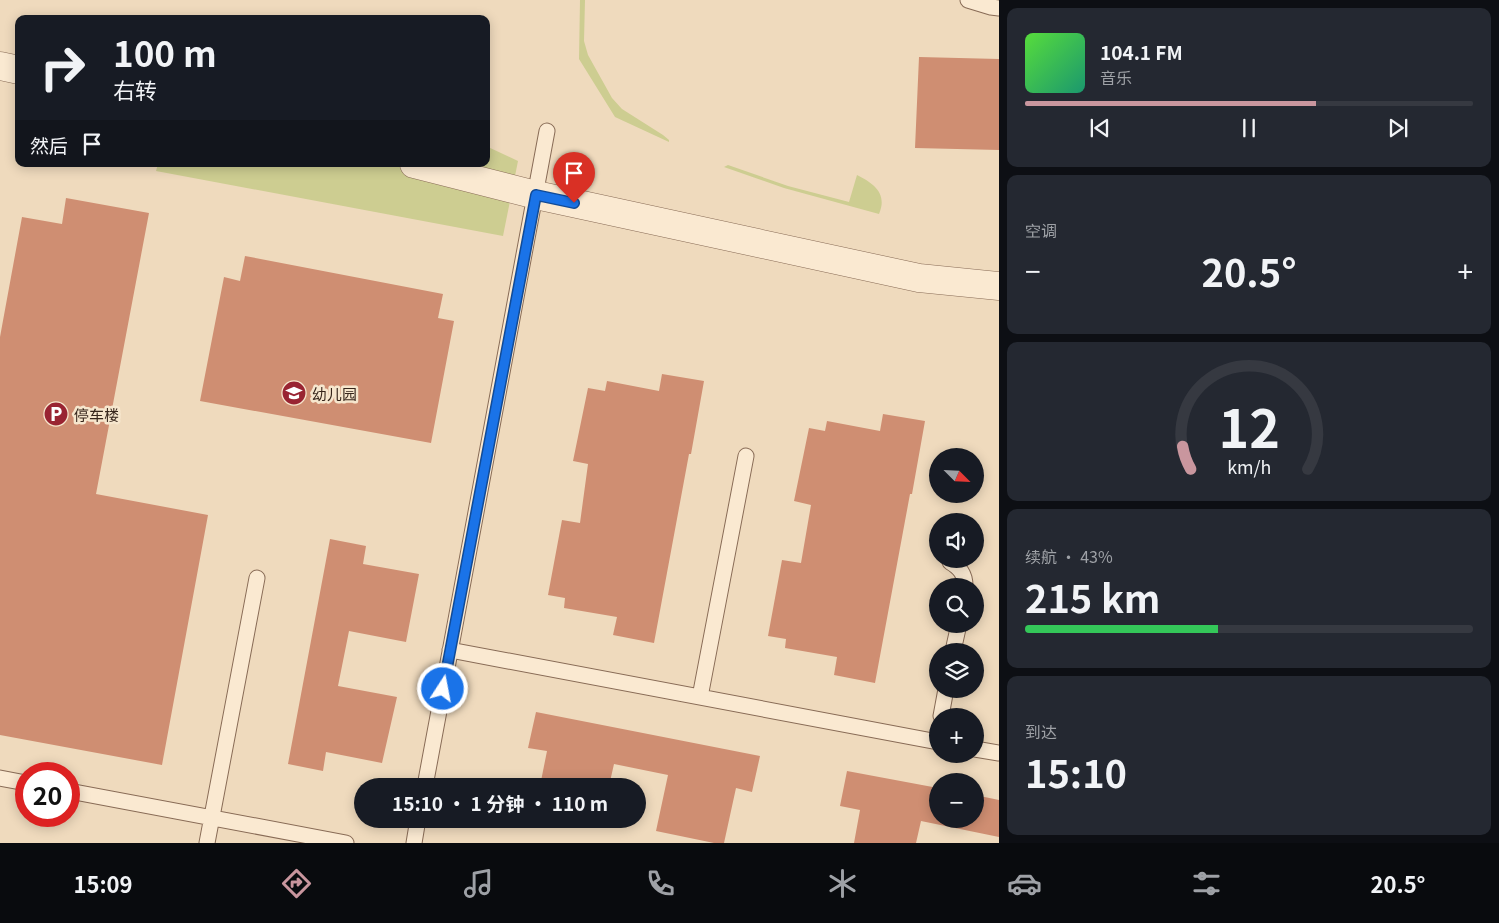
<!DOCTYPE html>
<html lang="zh">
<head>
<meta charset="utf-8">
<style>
  :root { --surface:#171b24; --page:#242831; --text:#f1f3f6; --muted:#9ea1a6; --line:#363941; --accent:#c9969e }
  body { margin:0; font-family:Georgia,"Noto Sans SC",serif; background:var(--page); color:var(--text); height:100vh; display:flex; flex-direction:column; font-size:19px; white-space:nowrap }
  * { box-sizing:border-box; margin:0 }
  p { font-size:16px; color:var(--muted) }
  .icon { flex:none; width:28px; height:28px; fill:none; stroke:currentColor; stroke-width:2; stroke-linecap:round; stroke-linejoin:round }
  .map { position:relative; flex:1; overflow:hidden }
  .panel { display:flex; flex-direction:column; gap:8px; padding:8px; background:#0d0f14; width:500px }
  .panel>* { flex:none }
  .top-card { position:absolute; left:15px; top:15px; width:475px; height:152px; border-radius:10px; box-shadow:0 2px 12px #0003; background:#171b24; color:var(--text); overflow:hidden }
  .needle { width:32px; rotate:114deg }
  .fabs { position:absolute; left:929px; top:448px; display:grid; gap:10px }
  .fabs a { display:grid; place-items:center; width:55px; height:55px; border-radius:50%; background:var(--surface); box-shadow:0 2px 12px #0003; font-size:25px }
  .speed { position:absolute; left:15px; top:762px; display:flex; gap:10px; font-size:25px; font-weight:700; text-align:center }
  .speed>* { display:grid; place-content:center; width:65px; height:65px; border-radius:50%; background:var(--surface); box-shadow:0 2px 12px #0003; line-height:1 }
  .speed .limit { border:8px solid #d22; background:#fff; color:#111 }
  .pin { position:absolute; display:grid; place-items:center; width:42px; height:42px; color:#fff; margin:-51px -21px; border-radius:50% 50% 50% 0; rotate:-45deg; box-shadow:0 0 5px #0007 }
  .pin .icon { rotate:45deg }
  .me { position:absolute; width:55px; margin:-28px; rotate:11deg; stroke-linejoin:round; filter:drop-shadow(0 0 4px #0008) }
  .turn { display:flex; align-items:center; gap:18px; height:105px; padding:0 15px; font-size:22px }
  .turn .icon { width:65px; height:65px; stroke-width:2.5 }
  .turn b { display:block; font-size:35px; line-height:42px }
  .then { display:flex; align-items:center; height:48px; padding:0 15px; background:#0003; gap:10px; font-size:19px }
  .big { font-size:38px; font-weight:700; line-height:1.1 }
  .panel .widget { flex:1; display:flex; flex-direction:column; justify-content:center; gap:8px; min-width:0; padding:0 18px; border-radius:10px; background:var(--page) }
  .panel .dial { align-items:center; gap:0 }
  .dial svg { height:130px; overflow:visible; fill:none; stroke:var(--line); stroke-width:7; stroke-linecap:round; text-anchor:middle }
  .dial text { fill:var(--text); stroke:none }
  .song { display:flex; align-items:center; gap:15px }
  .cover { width:60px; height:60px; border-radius:8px; background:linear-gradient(135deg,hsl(110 70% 55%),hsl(160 70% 35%)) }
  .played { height:5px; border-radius:2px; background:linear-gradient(90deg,var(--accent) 65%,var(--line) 65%) }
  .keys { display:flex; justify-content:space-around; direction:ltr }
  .heat { display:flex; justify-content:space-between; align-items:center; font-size:28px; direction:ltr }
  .charge { height:8px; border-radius:4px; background:linear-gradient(90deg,#34c759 43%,var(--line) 0) }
  .trip { position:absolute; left:354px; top:778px; width:292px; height:50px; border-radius:25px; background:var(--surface); box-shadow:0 2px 12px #0003; font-weight:700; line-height:50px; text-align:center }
  .tab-bar { display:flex; height:80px; justify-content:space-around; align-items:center; background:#090b0e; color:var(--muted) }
  .tab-bar .icon { width:35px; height:35px }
  .tab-bar .active { color:var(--accent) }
  .tab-bar b { font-size:22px; color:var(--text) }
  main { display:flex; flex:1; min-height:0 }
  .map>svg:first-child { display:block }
  .green { fill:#cdcd91 }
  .building { fill:#cf8e72 }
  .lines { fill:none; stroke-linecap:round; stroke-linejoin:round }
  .service-casing { stroke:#886b56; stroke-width:17 }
  .minor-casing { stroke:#886b56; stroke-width:29 }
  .service { stroke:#fae9d1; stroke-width:15 }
  .minor { stroke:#fae9d1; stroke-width:28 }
  .route-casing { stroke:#114b97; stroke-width:12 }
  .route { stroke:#1a73e8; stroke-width:9 }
  .labels { text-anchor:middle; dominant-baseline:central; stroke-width:5; stroke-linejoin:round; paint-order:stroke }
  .poi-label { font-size:15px; fill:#36251b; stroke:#f6e6cd; text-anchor:start }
</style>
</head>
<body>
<main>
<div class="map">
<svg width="999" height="843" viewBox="0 0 999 843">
  <rect width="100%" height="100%" fill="#efdabd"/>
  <path class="green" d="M 580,0 L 585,0 L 584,41 L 588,55 L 612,98 L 622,109 L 663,135 L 669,140 L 669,142 L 615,117 L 579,59 Z
    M 486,146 L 518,161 L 503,236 L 156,171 L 158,164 L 486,164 Z
    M 728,165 L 788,186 L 849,202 L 857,175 C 873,183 888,193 879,214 L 784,188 L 724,167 Z"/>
  <path class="building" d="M 919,57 L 999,59 L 999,150 L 915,148 Z
    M 66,198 L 149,213 L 96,494 L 208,515 L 162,765 L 0,735 L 0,337 L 22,217 L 62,224 Z
    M 245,256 L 443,294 L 438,318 L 454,321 L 431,443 L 200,401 L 224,277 L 240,281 Z
    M 662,374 L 704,381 L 691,454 L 689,454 L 654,643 L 613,635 L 617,617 L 564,608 L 565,598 L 548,595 L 562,520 L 580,523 L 588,464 L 573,461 L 588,388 L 605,391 L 607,381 L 659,391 Z
    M 883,414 L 925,421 L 912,494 L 910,494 L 875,683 L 834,675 L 837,657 L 785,648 L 786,639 L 768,636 L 782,560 L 801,563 L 811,505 L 794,501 L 809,428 L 825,431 L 827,421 L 880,431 Z
    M 330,539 L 366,546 L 363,564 L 419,574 L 406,642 L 349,631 L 338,686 L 397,697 L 382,763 L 326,752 L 323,771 L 288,764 Z
    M 536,712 L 760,756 L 752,792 L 736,788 L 724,843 L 714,843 L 656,831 L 668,775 L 614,764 L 609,786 L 540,786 L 547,751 L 528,748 Z
    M 847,771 L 938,788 L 938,819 L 975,819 L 975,795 L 999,800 L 999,837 L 921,821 L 916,843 L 854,843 L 860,810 L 840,806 Z"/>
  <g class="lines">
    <defs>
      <path id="service" d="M 968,0 L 991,7 L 999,8
        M 950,562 C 960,568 965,574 965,586
        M 450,650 L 938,742
        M 953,651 L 959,624
        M 700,697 L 746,456
        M 941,716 L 946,689
        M 975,749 L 999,753
        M 0,778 L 26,783
        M 425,786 L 547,131
        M 69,791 L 346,843
        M 207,843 L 257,578
        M 414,843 L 418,819"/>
      <path id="minor" d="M 0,66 L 19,70
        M 414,164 L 536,195 L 919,278 L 999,286"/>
    </defs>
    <use href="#service" class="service-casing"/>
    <use href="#minor" class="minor-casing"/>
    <use href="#service" class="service"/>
    <use href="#minor" class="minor"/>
  </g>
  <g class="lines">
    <defs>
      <path id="route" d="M 443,689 L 536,195 L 574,203"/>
    </defs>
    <use href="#route" class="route-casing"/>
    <use href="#route" class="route"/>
  </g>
  <defs>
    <symbol id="school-disc" viewBox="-11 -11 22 22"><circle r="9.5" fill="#992432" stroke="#f6e6cd"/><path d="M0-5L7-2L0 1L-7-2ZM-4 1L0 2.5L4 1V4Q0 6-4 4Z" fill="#fff"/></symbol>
    <symbol id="parking-disc" viewBox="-11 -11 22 22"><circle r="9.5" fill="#992432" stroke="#f6e6cd"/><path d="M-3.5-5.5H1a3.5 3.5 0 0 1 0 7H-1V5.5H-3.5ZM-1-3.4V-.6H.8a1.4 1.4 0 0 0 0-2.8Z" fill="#fff"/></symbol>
  </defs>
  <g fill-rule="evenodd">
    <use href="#school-disc" x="280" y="379" width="28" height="28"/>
    <use href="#parking-disc" x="42" y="400" width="28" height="28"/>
  </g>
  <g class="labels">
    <g class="poi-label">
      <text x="312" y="393">幼儿园</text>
      <text x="74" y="414">停车楼</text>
    </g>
  </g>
</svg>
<div class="fabs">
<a><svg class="needle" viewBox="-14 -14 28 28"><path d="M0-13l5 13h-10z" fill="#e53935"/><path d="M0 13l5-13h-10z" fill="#9ea1a6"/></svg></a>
<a><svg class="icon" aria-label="sound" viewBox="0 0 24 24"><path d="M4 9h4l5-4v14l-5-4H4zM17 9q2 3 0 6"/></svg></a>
<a><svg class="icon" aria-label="search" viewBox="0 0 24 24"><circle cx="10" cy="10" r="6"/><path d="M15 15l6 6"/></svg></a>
<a><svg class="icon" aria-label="layers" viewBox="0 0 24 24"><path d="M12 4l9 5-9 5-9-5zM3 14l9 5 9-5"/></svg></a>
<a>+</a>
<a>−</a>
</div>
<div class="speed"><div class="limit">20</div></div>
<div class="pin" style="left:574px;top:203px;background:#d93025"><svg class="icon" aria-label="arrive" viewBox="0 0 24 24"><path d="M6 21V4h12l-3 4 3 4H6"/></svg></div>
<svg class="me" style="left:443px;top:689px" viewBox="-20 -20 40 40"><circle r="17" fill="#1a73e8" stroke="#fff" stroke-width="3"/><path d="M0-11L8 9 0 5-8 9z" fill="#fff"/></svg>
<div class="trip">15:10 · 1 分钟 · 110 m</div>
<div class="top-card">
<div class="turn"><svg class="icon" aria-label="right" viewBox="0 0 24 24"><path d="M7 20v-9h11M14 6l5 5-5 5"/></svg><div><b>100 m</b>右转</div></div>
<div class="then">然后<svg class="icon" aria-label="arrive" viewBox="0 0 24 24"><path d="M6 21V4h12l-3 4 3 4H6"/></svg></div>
</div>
</div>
<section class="panel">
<div class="widget">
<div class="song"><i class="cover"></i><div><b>104.1 FM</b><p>音乐</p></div></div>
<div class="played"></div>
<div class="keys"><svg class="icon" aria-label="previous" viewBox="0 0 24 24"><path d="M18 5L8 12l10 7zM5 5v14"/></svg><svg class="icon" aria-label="pause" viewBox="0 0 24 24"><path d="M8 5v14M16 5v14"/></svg><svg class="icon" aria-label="next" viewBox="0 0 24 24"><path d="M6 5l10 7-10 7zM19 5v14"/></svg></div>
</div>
<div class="widget"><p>空调</p>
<div class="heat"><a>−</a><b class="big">20.5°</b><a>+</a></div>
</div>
<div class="widget dial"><svg viewBox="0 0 100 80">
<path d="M14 69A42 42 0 1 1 86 69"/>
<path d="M14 69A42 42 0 0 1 9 55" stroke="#c9969e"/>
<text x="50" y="56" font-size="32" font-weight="700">12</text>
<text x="50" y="72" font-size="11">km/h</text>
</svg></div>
<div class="widget"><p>续航 · 43%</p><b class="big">215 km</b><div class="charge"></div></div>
<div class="widget"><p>到达</p><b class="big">15:10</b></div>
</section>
</main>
<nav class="tab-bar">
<b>15:09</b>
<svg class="icon active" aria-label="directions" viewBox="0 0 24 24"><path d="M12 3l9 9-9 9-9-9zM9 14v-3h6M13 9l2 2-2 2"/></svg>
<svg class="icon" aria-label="music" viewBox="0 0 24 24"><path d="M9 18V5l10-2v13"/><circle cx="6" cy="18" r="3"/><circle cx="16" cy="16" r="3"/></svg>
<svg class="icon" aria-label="phone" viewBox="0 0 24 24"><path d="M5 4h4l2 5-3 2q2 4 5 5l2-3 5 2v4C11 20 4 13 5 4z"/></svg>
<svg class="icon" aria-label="climate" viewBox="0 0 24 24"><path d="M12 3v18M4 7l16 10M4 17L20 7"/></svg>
<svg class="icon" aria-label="car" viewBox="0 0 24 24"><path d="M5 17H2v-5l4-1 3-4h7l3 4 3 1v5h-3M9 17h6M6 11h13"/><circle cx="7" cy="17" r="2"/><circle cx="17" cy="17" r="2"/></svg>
<svg class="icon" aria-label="filters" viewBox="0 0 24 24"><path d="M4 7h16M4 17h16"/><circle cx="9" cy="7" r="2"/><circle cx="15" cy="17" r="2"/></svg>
<b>20.5°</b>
</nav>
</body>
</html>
